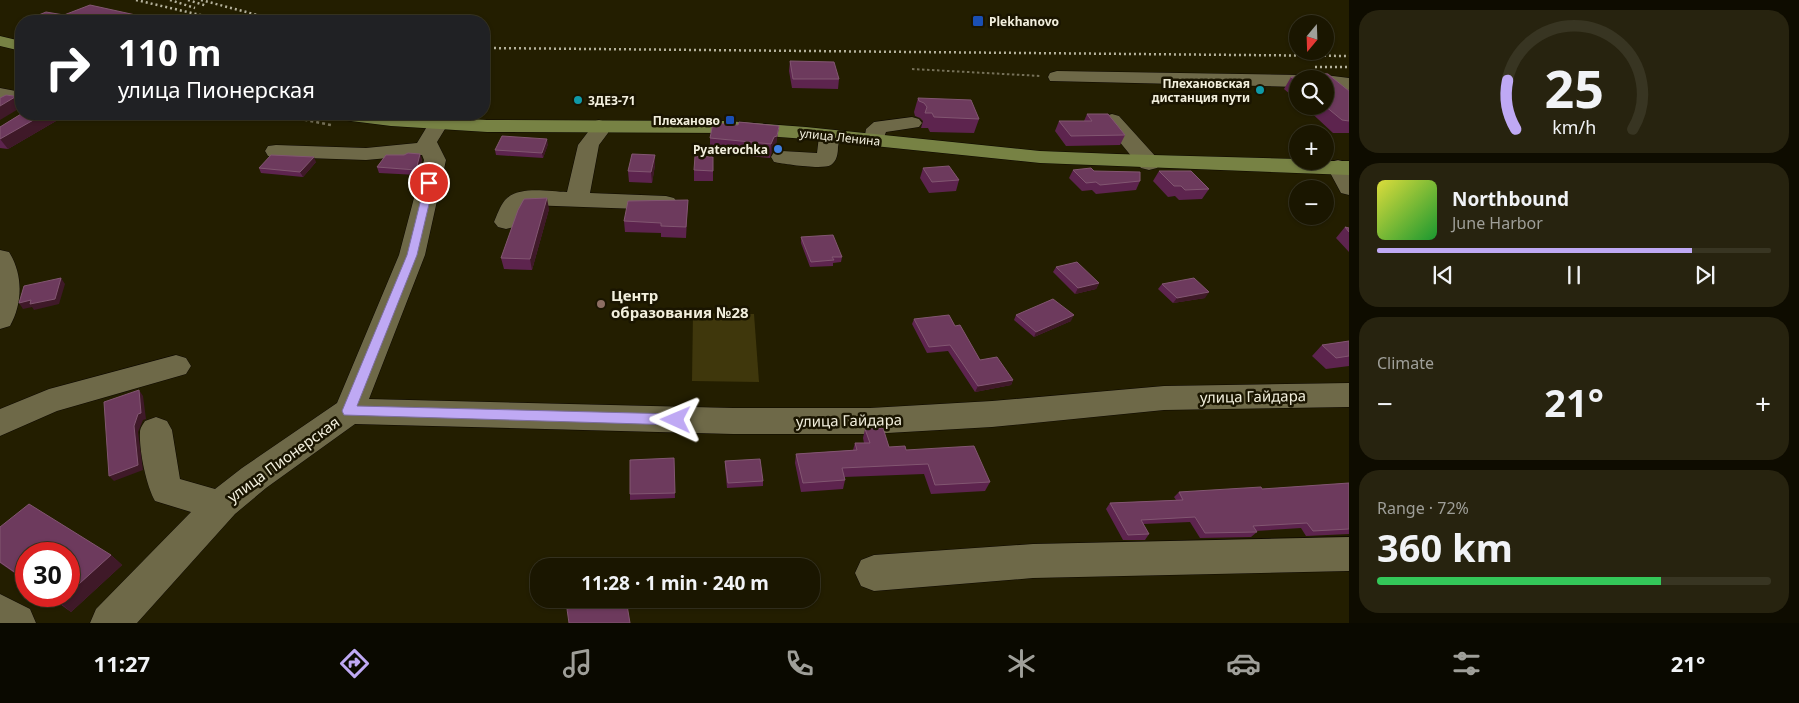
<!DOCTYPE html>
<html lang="en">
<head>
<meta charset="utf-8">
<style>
  :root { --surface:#1a1600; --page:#27230f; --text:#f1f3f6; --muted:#9f9f99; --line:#383522; --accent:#bfa9f4 }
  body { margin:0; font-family:"Noto Sans",sans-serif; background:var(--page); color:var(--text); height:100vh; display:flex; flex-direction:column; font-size:19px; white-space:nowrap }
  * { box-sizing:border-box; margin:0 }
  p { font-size:16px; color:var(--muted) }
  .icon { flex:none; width:28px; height:28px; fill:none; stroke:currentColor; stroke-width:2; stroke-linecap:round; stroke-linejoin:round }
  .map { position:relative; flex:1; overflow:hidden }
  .panel { display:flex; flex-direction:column; gap:10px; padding:10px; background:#0e0c00; width:450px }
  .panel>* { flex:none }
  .guide { position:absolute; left:15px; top:15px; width:475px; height:105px; border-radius:20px; box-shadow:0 1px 4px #0004,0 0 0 1px var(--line); background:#202124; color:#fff; overflow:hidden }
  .needle { width:32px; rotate:199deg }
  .controls { position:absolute; left:1289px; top:15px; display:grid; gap:10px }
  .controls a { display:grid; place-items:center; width:45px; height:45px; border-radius:50%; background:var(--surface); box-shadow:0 1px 4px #0004,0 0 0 1px var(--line); font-size:25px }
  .speed { position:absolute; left:15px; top:542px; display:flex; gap:10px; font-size:25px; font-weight:700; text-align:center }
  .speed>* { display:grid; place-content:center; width:65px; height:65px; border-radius:50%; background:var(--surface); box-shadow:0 1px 4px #0004,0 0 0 1px var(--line); line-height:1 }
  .speed .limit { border:8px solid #d22; background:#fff; color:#111 }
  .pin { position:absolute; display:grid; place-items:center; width:42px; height:42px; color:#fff; margin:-21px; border:2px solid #fff; border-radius:50%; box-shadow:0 1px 5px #0007 }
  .me { position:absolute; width:55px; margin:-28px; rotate:271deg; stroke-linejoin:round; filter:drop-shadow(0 0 4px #0008) }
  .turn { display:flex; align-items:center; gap:18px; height:105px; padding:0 20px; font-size:22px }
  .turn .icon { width:65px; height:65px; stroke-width:2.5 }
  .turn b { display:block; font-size:35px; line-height:42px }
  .big { font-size:38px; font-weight:700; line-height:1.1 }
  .panel .card { flex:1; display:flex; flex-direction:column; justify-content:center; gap:8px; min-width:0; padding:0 18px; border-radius:20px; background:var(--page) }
  .panel .dial { align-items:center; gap:0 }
  .dial svg { height:130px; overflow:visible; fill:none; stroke:var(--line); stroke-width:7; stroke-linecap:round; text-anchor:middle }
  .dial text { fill:var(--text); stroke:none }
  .song { display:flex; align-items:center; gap:15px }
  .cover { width:60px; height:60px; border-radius:8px; background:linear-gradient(135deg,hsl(60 70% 55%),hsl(130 70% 35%)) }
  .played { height:5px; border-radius:2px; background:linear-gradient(90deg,var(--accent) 80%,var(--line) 80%) }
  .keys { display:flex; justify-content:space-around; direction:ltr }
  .heat { display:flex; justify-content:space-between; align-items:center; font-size:28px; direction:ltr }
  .charge { height:8px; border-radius:4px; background:linear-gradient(90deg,#34c759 72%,var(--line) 0) }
  .trip { position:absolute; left:530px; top:558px; width:290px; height:50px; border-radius:20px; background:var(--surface); box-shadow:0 1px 4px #0004,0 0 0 1px var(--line); font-weight:700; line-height:50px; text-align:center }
  .menu { display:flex; height:80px; justify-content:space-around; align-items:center; background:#0a0900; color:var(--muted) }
  .menu .icon { width:35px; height:35px }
  .menu .active { color:var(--accent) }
  .menu b { font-size:22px; color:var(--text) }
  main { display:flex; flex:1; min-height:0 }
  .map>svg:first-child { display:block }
  .green { fill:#3f370c }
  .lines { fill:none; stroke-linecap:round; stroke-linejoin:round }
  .minor-casing { stroke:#0d0800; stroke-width:1 }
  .major-casing { stroke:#0d0800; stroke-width:1 }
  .path-far1 { stroke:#767158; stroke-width:2; stroke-dasharray:2.5 2.5; stroke-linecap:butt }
  .path { stroke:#767158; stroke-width:2.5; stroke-dasharray:3 3; stroke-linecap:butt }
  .minor { fill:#6e6948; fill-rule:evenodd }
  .major { fill:#778244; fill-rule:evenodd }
  .rail { stroke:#b5b29c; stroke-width:2.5; stroke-dasharray:2 3; stroke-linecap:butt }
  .wall { fill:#5d244e }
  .shaded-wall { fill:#3f1928 }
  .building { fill:#6d3a5d; stroke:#825671 }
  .route { fill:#bfa9f4; stroke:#7c6e9f }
  .transit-dot { fill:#1a4fb4; stroke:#1a1500; stroke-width:2 }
  .culture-dot { fill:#0f9aa8; stroke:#1a1500; stroke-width:2 }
  .shop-dot { fill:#3f7fe0; stroke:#1a1500; stroke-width:2 }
  .education-dot { fill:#8d6e63; stroke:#1a1500; stroke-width:2 }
  .labels { text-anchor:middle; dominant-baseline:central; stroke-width:5; stroke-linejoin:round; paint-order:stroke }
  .far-poi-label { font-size:12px; font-weight:bold; fill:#f2efdd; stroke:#1a1500; text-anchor:end }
  .far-street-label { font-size:12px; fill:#f2efdd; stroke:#1a1500 }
  .poi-label { font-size:15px; font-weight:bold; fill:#f2efdd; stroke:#1a1500; text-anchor:start }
  .street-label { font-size:15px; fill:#f2efdd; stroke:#1a1500 }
</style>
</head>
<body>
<main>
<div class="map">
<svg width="1349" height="623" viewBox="0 0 1349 623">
  <rect width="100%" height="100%" fill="#231e00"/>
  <path class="green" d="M 693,313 L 754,314 L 759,382 L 692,381 Z"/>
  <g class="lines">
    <defs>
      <path id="minor" d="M 1057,71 L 1298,75 L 1306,79 L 1298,79 L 1298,87 L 1050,81 L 1048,77 L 1050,73 Z
        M 1325,75 L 1349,78 L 1349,90 L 1325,87 L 1325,79 L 1317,79 Z
        M 0,88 L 21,92 L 21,104 L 0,100 Z
        M 1112,114 L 1119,116 L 1157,158 L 1160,163 L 1157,168 L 1149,170 L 1141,168 L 1105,124 L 1102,120 L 1105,116 Z
        M 912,117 L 919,119 L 922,123 L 919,127 L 886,132 L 881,145 L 874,147 L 867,145 L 864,141 L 866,129 L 874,122 Z
        M 438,118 L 445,120 L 448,124 L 437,142 L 446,160 L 425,255 L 369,399 L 733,408 L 870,408 L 992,401 L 1164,386 L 1349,383 L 1349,407 L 1164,410 L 992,427 L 870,434 L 733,434 L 355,424 L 266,488 L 235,514 L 137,623 L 90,623 L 96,609 L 191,512 L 155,501 C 146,485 139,450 140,432 C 140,428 143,424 145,421 L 156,417 L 167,421 L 172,430 L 180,479 L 215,489 L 242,468 L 337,403 L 399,255 L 424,160 L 422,155 L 366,160 L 276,157 L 268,156 L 265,151 L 268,146 L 276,145 L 366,148 L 417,143 L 431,120 Z
        M 599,120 L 606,122 L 609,126 L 608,133 L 599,145 L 590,193 L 666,196 L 674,198 L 678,203 L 674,208 L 666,210 L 528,205 L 524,208 L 514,227 L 506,229 L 498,227 L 494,222 C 497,215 500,206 505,200 C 519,185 549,192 567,192 L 578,145 L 588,132 L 592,122 Z
        M 829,130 L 836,132 C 840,137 839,141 838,147 C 838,153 837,161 831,165 C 822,170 785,164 774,162 L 771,157 L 774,152 L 782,151 L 817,153 L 819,136 L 822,132 Z
        M 1338,160 L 1346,162 L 1349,167 L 1349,195 L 1341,193 L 1327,167 L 1330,162 Z
        M 0,250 L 9,252 C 23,274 23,303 10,326 L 0,329 Z
        M 176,355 L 186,358 L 191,366 L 186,374 L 57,411 L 0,436 L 0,409 L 49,389 Z
        M 1349,537 L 1349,571 L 1033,578 L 874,591 L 861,586 L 855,573 L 861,560 L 874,555 L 1033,544 Z
        M 0,594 L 30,609 L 36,623 L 0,623 Z"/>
      <path id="major" d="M 0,36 L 21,41 L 21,51 L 0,46 Z
        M 333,114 L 386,114 L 487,120 L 727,121 L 806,127 L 1040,151 L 1117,154 L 1298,159 L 1298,161 L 1349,161 L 1349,175 L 1040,163 L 806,139 L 727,133 L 487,132 L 391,126 L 343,120 L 336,118 Z"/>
    </defs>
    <use href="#minor" class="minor-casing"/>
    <use href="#major" class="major-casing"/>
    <path class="path-far1" d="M 912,69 L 1041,76"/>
    <path class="path" d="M 275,114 L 331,125"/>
    <use href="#minor" class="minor"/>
    <use href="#major" class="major"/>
    <path class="rail" d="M 136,0 L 226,21
      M 170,0 L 195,8
      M 188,0 L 207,6
      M 201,0 L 280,21
      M 484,48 L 1349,56
      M 1315,67 L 1349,67"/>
  </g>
  <path class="wall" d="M 790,61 L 839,79 L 838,89 L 792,88 L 789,71 Z
    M 1307,72 L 1349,91 L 1349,133 L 1333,133 L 1304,106 L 1325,106 L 1298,79 L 1298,101 L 1284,89 L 1291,77 L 1304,77 Z
    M 6,95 L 21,97 L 21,110 L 20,108 Z
    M 918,98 L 979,119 L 974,133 L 930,132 L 928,128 L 921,128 L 923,121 L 920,118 L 915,116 L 914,112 Z
    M 21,114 L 68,114 L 8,149 L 0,148 L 0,127 Z
    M 463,114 L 479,114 L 463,115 Z
    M 1087,114 L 1125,135 L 1120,145 L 1066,146 L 1055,131 L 1059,121 L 1084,121 Z
    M 738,125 L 779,126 L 775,150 L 772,151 L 770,158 L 710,152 L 710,138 Z
    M 548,144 L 543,158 L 496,155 L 495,150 Z
    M 713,157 L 713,181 L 694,181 L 694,170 Z
    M 422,159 L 418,175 L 379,173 L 377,167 Z
    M 316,162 L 303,177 L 261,173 L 259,168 Z
    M 655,165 L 652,183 L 629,182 L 628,171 Z
    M 923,168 L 959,180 L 956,191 L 929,193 L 920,178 Z
    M 1073,170 L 1094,171 L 1140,181 L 1136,190 L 1096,194 L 1092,190 L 1082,191 L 1069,178 Z
    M 1159,171 L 1209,189 L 1202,199 L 1179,200 L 1175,196 L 1168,197 L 1153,181 Z
    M 688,200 L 686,238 L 661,237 L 661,233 L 625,232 L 624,221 Z
    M 549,209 L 532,270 L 504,269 L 501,258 Z
    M 1345,227 L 1349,228 L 1349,252 L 1336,238 Z
    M 801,237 L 842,257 L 841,262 L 833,263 L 833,266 L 810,267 L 801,243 Z
    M 1056,267 L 1099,283 L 1096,289 L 1075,294 L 1053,272 Z
    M 1162,284 L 1205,298 L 1173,303 L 1158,289 Z
    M 1016,315 L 1071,321 L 1034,337 L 1014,320 Z
    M 914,319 L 955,326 L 980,360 L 1013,380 L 1011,385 L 975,392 L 948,351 L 927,353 L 912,324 Z
    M 1349,341 L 1349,366 L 1326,369 L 1312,356 L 1322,345 Z
    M 865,429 L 889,447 L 906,450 L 990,482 L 985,491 L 931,494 L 924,474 L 844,477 L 845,480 L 843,489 L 801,492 L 795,463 L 796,454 L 853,450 L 855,443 L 864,443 L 863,438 Z
    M 674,458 L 675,498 L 630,500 L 630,494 Z
    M 725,461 L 763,481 L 763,486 L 727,488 L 725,466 Z
    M 1349,483 L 1349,534 L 1306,536 L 1301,528 L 1256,531 L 1257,532 L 1251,537 L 1200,538 L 1190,522 L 1143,524 L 1149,534 L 1145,540 L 1123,540 L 1106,509 L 1110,503 L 1176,500 L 1174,497 L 1179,492 L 1262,489 Z
    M 0,527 L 111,555 L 122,565 L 71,612 L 49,596 L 69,596 L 26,554 L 26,581 L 0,563 Z"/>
  <path class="shaded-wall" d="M 15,97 L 16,102 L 20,108 L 0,120 L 0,106 Z
    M 44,114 L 68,114 L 8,149 L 0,139 Z
    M 779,126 L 775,150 L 772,151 L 770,158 L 771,144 Z
    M 547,139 L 548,144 L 543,158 L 542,153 Z
    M 420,154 L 422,159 L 418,175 L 416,170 Z
    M 655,155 L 655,165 L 652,183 L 651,172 Z
    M 314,157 L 316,162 L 303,177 L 300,172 Z
    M 547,198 L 549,209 L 532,270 L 530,259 Z
    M 61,278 L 65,284 L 59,304 L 34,310 L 32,307 L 23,309 L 19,303 Z
    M 1099,283 L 1096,289 L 1075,294 L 1078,288 Z
    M 1209,292 L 1205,298 L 1173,303 L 1177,298 Z
    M 1074,315 L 1071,321 L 1034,337 L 1036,332 Z
    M 1013,380 L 1011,385 L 975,392 L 978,386 Z
    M 139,390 L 143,396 L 146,419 L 143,420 L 138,432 L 143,470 L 114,481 L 109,476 L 134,426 Z
    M 111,555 L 122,565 L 71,612 L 59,602 L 65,596 L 69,596 L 69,593 Z"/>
  <path class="building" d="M 90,5 L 163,21 L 24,21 L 46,12 L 64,15 Z
    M 790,61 L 834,62 L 839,79 L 793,79 Z
    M 1307,72 L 1328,74 L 1349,91 L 1349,121 L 1342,120 L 1325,106 L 1325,79 L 1298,79 L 1298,82 L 1291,77 L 1305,77 Z
    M 6,95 L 21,97 L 21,102 L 16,102 L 15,97 L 0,106 L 0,98 Z
    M 918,98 L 971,100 L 979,119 L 934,117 L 932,113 L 925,113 L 927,107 L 924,103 L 919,101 Z
    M 21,114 L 44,114 L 0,139 L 0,127 Z
    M 1087,114 L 1108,114 L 1125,135 L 1071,136 L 1059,121 L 1092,121 Z
    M 739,122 L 779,126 L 777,136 L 774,137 L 771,144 L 710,138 L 713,123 L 738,125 Z
    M 502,136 L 547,139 L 542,153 L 495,150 Z
    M 408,153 L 420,154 L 416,170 L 377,167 L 386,155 L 404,155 Z
    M 632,154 L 655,155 L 651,172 L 628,171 Z
    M 271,155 L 314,157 L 300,172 L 259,168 Z
    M 695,156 L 713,157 L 713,171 L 694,170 Z
    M 949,166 L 959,180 L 932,182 L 923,168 Z
    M 1091,168 L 1094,171 L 1140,172 L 1140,181 L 1100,185 L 1096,182 L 1086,183 L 1073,170 Z
    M 1159,171 L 1191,171 L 1209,189 L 1185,190 L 1181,186 L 1174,186 Z
    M 547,198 L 530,259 L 501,258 L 518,210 L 524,199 Z
    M 688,200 L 686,227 L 661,226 L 661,223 L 624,221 L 628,201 Z
    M 1345,227 L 1349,228 L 1349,232 Z
    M 833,235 L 842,257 L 832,257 L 834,260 L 811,262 L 801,237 Z
    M 1077,262 L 1099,283 L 1078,288 L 1056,267 Z
    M 61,278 L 55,299 L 30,304 L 31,300 L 19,303 L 24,286 Z
    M 1194,278 L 1209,292 L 1177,298 L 1162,284 Z
    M 1053,299 L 1074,315 L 1036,332 L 1016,315 Z
    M 949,315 L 955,326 L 960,325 L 980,360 L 997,357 L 1013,380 L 978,386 L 950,345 L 929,347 L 914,319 Z
    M 1349,341 L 1349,356 L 1336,358 L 1322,345 Z
    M 139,390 L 141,413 L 138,414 L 134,426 L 138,465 L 109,476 L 104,402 Z
    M 883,428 L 889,447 L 905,446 L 906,450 L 974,446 L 990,482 L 935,485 L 928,464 L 842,468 L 845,480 L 803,483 L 796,454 L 857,450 L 855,443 L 870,443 L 865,429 Z
    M 674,458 L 675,493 L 630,494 L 630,460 Z
    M 760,459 L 763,481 L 728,483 L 725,461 Z
    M 1349,483 L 1349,529 L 1313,531 L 1307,523 L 1253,526 L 1257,532 L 1205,533 L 1195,517 L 1141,520 L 1149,534 L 1128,535 L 1110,503 L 1183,500 L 1179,492 L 1261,487 L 1262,489 Z
    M 29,504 L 111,555 L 69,593 L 69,554 L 26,554 L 26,580 L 0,562 L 0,527 Z
    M 50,596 L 65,596 L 59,602 Z
    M 614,599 L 626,599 L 630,623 L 569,623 L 567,609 Z"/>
  <path class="route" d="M 429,180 L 434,183 L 417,255 L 357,406 L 676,414 L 680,416 L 682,420 L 680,423 L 676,425 L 344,415 L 342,411 L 407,255 L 425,183 Z"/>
  <g class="transit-dot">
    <rect x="972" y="15" width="12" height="12" rx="2.5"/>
    <rect x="725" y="115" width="10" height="10" rx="2.5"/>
  </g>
  <g class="culture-dot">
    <circle cx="1260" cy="90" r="5"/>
    <circle cx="578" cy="100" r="5"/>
  </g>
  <circle class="shop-dot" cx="778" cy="149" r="5"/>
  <circle class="education-dot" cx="601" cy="304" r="5"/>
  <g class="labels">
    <g class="far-poi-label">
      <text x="989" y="21" text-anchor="start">Plekhanovo</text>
      <text x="1250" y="83">Плехановская<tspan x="1250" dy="14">дистанция пути</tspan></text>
      <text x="588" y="100" text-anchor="start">3ДЕЗ-71</text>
      <text x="720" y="120">Плеханово</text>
      <text x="768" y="149">Pyaterochka</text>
    </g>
    <g class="far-street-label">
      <text transform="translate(840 137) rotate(6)">улица Ленина</text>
    </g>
    <g class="poi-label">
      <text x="611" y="295">Центр<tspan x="611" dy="17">образования №28</tspan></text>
    </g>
    <g class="street-label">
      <text transform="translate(1253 396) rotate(-1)">улица Гайдара</text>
      <text transform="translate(849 420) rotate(-1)">улица Гайдара</text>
      <text transform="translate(283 459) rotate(-36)">улица Пионерская</text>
    </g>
  </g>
</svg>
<div class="controls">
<a><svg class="needle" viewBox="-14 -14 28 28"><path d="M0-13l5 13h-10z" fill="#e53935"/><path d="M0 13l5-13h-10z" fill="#9f9f99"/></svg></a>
<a><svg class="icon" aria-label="search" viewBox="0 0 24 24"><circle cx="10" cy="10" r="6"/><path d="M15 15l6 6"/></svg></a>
<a>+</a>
<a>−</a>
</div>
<div class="speed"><div class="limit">30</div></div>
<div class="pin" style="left:429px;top:183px;background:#d93025"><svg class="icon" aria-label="arrive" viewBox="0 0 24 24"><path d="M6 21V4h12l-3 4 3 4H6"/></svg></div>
<svg class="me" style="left:676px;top:420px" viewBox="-20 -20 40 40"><path d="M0-17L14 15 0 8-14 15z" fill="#bfa9f4" stroke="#fff" stroke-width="4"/></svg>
<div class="trip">11:28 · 1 min · 240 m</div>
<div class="guide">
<div class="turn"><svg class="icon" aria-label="right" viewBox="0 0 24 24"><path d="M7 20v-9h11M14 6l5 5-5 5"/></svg><div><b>110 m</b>улица Пионерская</div></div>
</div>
</div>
<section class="panel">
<div class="card dial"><svg viewBox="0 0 100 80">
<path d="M14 69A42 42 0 1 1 86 69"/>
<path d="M14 69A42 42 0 0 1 9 39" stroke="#bfa9f4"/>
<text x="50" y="56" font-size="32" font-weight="700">25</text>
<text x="50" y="72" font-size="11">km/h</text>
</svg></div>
<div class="card">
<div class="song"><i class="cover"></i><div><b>Northbound</b><p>June Harbor</p></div></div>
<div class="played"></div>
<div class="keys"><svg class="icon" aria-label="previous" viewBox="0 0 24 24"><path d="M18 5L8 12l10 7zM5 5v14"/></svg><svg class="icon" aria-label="pause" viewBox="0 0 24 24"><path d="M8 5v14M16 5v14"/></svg><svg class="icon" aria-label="next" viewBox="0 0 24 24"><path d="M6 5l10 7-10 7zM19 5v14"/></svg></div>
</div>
<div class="card"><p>Climate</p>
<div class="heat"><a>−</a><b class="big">21°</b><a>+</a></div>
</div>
<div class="card"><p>Range · 72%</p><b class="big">360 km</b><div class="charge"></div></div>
</section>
</main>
<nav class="menu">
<b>11:27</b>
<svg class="icon active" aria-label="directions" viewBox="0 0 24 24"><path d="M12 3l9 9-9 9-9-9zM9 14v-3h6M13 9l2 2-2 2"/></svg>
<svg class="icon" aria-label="music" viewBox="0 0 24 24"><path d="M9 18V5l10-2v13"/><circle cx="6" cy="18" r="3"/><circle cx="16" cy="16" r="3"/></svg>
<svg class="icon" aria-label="phone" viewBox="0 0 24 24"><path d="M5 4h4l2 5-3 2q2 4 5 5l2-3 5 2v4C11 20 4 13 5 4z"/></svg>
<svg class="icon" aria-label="climate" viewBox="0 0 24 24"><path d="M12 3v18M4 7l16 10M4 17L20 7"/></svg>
<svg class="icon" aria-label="car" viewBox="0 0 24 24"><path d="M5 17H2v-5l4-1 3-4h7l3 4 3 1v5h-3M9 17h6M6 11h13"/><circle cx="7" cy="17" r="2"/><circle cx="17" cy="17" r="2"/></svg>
<svg class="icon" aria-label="filters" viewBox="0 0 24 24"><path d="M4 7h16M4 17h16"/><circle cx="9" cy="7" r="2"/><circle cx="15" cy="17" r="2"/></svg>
<b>21°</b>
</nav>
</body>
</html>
